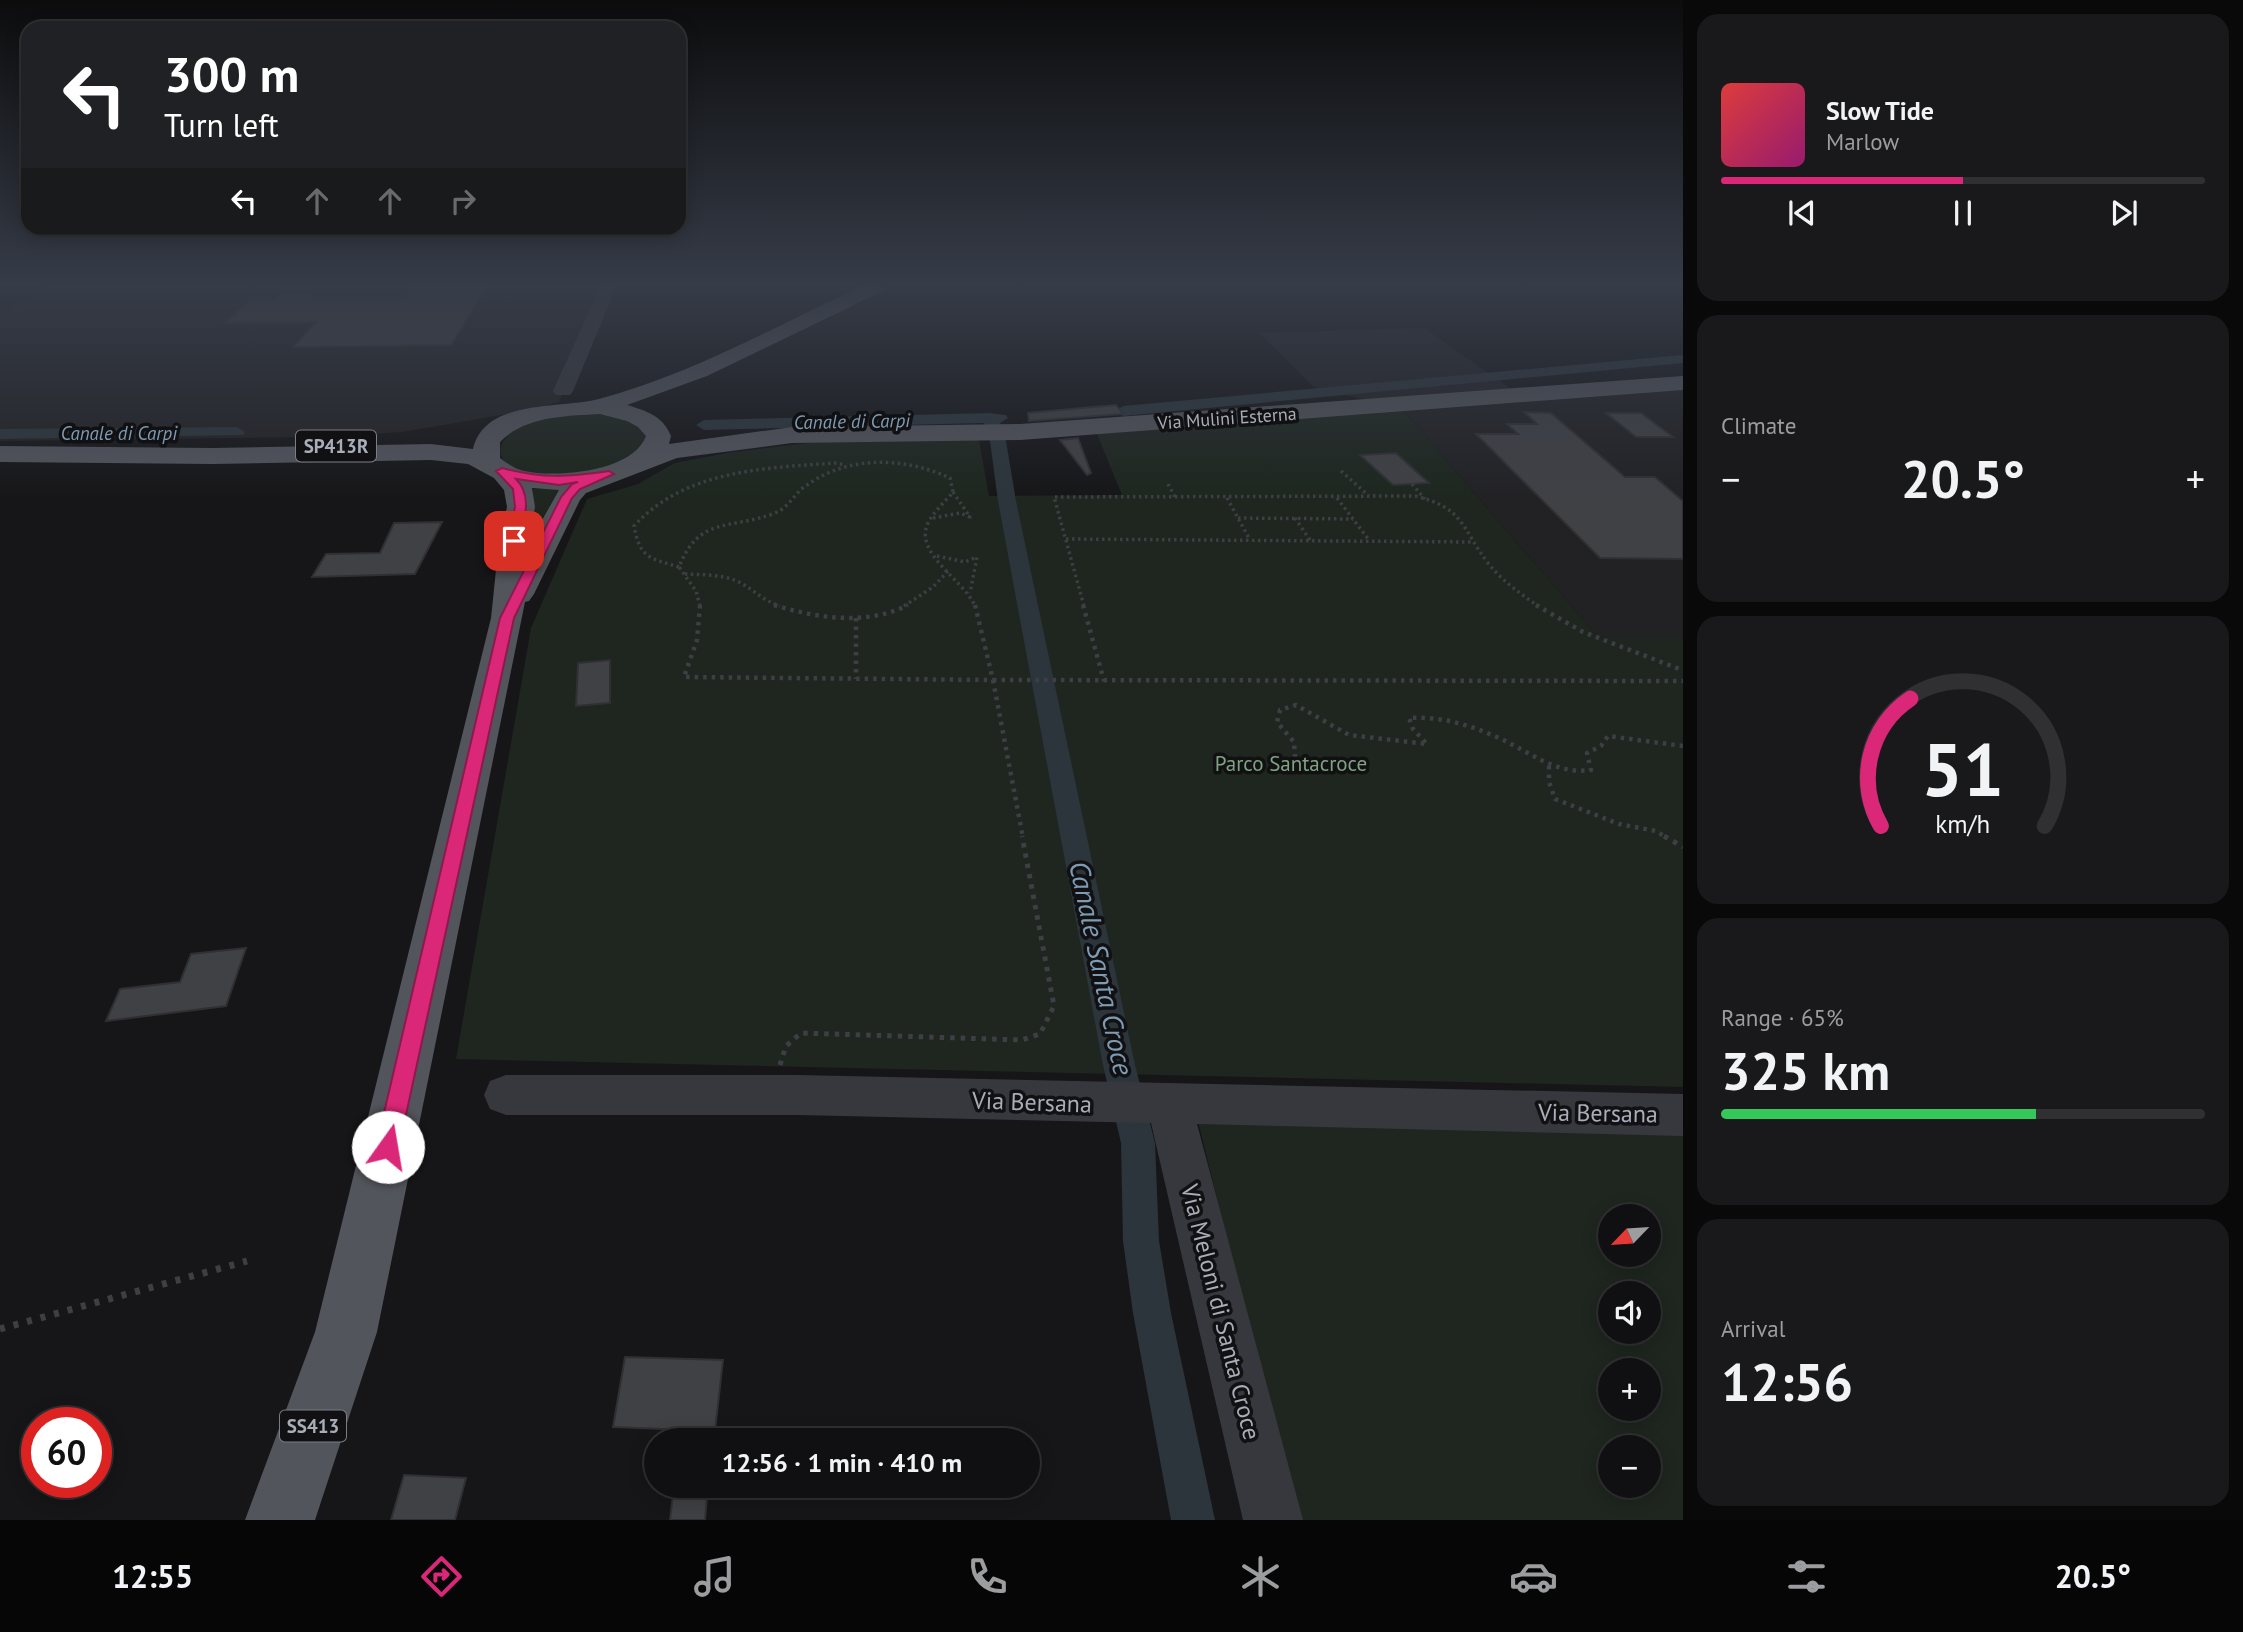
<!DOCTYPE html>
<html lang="en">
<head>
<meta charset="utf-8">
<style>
  :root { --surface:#101012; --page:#19191b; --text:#f1f3f6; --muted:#9c9d9f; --line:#303032; --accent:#db2777 }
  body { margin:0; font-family:"PT Sans",sans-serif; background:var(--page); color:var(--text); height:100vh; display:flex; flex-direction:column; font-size:26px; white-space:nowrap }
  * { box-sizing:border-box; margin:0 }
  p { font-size:23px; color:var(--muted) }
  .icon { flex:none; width:38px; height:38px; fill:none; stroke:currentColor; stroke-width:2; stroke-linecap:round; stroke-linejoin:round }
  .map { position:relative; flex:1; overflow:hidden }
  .details { display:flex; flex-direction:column; gap:14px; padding:14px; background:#09090a; width:560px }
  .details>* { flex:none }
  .guide { position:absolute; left:21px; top:21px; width:665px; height:214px; border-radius:21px; box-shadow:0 4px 18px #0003,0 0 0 2px var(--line); background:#202124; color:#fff; overflow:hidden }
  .needle { width:46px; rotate:245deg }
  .buttons { position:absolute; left:1598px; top:1204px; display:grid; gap:14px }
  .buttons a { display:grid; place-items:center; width:63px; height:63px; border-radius:50%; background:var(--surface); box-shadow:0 4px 18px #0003,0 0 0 2px var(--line); font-size:35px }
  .speed { position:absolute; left:21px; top:1407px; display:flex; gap:14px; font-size:35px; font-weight:700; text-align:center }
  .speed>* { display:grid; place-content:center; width:91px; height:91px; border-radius:50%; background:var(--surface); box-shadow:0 4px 18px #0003,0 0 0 2px var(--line); line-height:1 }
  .speed .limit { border:10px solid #d22; background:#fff; color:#111 }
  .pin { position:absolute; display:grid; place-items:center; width:60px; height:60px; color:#fff; margin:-30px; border-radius:14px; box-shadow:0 4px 10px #0006 }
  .me { position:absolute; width:77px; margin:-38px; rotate:13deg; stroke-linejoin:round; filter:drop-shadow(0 0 5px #0008) }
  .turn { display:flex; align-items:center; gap:24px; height:147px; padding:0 28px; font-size:32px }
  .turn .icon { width:91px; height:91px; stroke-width:2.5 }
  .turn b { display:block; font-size:49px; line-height:60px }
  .lanes { display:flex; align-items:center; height:66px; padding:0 28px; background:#0003; justify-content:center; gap:35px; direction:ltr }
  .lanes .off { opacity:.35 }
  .big { font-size:52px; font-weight:700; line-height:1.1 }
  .details .widget { flex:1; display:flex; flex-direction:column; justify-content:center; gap:10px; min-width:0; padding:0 24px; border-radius:21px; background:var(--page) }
  .details .dial { align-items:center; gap:0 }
  .dial svg { height:182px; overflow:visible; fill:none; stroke:var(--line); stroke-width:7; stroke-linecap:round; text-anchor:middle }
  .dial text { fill:var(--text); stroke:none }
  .song { display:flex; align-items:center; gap:21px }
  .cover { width:84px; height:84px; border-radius:10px; background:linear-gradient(135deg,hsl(0 70% 55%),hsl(320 70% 35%)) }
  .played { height:7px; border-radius:4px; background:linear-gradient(90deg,var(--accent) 50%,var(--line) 50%) }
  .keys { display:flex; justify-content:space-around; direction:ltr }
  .heat { display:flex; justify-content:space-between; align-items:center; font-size:38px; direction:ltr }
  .charge { height:10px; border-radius:5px; background:linear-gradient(90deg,#34c759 65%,var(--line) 0) }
  .trip { position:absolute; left:644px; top:1428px; width:396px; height:70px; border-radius:35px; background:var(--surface); box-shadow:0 4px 18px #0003,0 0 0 2px var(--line); font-weight:700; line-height:70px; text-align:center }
  .dock { display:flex; height:112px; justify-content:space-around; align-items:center; background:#060607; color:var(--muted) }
  .dock .icon { width:49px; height:49px }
  .dock .selected { color:var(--accent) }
  .dock b { font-size:32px; color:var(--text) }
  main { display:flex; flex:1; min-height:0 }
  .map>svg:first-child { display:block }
  .built { fill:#222225 }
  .green { fill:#1e261f; fill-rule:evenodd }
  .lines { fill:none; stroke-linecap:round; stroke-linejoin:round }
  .canal { fill:#2c353c; fill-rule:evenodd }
  .building { fill:#404145; stroke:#303034; stroke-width:2 }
  .path-far3 { stroke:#3d3f44; stroke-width:3.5; stroke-dasharray:2.5 3.5; stroke-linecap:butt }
  .path-far2 { stroke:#3d3f44; stroke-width:4.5; stroke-dasharray:3.5 5; stroke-linecap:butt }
  .path-far1 { stroke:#3d3f44; stroke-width:5; stroke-dasharray:4.5 6; stroke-linecap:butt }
  .path { stroke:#3d3f44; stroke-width:7; stroke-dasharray:5 9; stroke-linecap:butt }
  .minor { fill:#37383d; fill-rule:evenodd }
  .major { fill:#53555c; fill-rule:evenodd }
  .route { fill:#db2777; stroke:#8e194d; stroke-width:2 }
  .labels { text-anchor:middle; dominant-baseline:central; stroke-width:7; stroke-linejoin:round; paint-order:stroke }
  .far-street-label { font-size:18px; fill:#a8adb8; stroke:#111113 }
  .far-water-label { font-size:19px; font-style:italic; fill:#7f9bb3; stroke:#111113 }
  .shield { fill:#111113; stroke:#7b7e86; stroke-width:2 }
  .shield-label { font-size:19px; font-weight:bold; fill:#a8adb8 }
  .park-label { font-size:21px; fill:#7fa381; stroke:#111113 }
  .near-street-label { font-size:24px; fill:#a8adb8; stroke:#111113 }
  .near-water-label { font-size:28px; font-style:italic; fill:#7f9bb3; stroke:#111113 }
</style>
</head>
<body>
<main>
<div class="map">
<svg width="1683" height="1520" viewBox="0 0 1683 1520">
  <rect width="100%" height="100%" fill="#161618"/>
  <path class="built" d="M 44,287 L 605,287 L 559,402 L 518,412 L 402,432 L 320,437 L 0,441 L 0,315 Z
    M 1424,328 L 1524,398 L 1683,385 L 1683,638 L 1599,638 L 1402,409 L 1314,387 L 1259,333 Z"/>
  <path class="green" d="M 1402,409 L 1599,638 L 1683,638 L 1683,1087 L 456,1059 L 531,628 L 587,499 L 638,484 L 675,463 L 732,452 L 833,440 L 979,440 L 989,496 L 1122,495 L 1097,434 Z
    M 590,412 L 632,420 L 646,435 C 646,446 640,449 632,456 C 607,475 564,477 534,473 C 491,468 490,440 527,423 C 544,415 571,415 590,412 Z
    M 560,488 L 534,533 L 528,534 L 533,489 Z
    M 1198,1121 L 1683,1123 L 1683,1520 L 1296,1520 ZM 1610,1216 L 1648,1216 L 1648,1255 L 1610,1255 ZM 1610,1293 L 1648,1293 L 1648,1332 L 1610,1332 ZM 1610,1370 L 1648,1370 L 1648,1409 L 1610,1409 ZM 1610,1447 L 1648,1447 L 1648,1486 L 1610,1486 Z"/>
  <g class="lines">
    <path class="canal" d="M 1683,355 L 1683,363 L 1123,416 L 1115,411 L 1123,406 Z
      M 990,413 L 1006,415 L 1008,418 L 1000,423 L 1006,441 L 1016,501 L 1135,1065 L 1155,1143 L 1159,1241 L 1171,1313 L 1215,1520 L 1171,1520 L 1133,1313 L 1123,1241 L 1121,1143 L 1103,1065 L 998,501 L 990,441 L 984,423 L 704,430 L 696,425 L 704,420 Z
      M 237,427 L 245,432 L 243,435 L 0,439 L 0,429 Z"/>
  </g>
  <path class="building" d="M 412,287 L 487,287 L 451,345 L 293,347 L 316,322 L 225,323 L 251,299 L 276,299 L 280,294 L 313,294 L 309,298 L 404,297 Z
    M 1116,405 L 1123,414 L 1029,421 L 1028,413 Z
    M 1524,412 L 1551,413 L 1625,477 L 1655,477 L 1683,501 L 1683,559 L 1600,558 L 1476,434 L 1518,434 L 1507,424 L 1537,424 Z
    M 1606,413 L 1641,413 L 1673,437 L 1636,437 Z
    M 1078,438 L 1091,473 L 1087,475 L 1060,440 Z
    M 1396,453 L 1429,483 L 1393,485 L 1360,455 Z
    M 442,522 L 415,574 L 312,577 L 326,554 L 380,553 L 394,523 Z
    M 610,660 L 610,703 L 576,706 L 578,663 Z
    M 246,948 L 226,1006 L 106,1021 L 120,989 L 180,982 L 191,954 Z
    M 625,1357 L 723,1360 L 715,1431 L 613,1427 Z
    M 404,1475 L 466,1478 L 455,1520 L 391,1520 Z
    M 674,1486 L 708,1486 L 705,1520 L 670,1520 Z"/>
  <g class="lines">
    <path class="path-far3" d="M 1341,471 L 1369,496
      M 1168,484 L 1175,497
      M 1412,484 L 1425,499
      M 1227,498 L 1250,540
      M 1337,498 L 1369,540
      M 933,518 L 960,513 L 970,517 L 953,492
      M 1238,518 L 1353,519
      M 1295,518 L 1310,540
      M 1066,539 L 1472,542
      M 937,556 L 965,562 L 977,557 L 970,593
      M 679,567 C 650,558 640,559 634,526 C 685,470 764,468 835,463 L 846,465
      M 685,574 C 703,575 724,574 741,583 C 755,591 764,601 780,606
      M 700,606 L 696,591 L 679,567 C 699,515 732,530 775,513 C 790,507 794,493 807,485 C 849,455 905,457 950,478 L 953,492 C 945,502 934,511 928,523 C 913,553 964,580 975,606
      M 904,606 L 933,587 L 948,571
      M 1084,606 L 1054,497 L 1415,496 C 1465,508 1461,528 1488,563 C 1502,581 1521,594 1538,606"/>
    <path class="path-far2" d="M 700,605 L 697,640 L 684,677 L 993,680
      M 774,605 C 816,618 867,626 908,605
      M 975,605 L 993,680
      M 1083,605 L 1104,681
      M 1536,605 L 1583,632 L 1682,670
      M 856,618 L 856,679
      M 993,680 L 1683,681
      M 993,680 L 1023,838
      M 1280,765 L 1295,758 L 1294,742 L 1277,722 L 1280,710 L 1296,705 L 1349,735 L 1427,744 L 1413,729 L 1409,718 C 1441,716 1470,725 1499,738 C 1530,752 1556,775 1591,770 L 1587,753 L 1601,746 L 1608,736 L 1683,746
      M 1549,766 L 1549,782 L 1555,799 L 1619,824 L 1656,831 L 1667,838"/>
    <path class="path-far1" d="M 1664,836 L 1683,847
      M 780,1065 L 786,1046 L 801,1033 L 1022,1040 L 1040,1034 L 1054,1006 L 1022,836"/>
    <path class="path" d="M 0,1329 L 247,1261"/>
    <path class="minor" d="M 600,287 L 616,287 L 573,391 L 570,395 L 556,395 L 553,391 Z
      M 506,1075 L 797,1075 L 1683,1094 L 1683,1136 L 1197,1124 L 1303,1520 L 1243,1520 L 1151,1123 L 797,1115 L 506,1115 L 490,1109 L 484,1095 L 490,1081 Z"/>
    <path class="major" d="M 860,287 L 885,287 L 883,291 L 707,376 L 627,405 C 647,411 663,416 671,436 L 669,444 L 792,427 L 1020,424 L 1683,376 L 1683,390 L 1020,440 L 792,443 L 677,458 L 586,493 L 580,500 L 534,594 L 529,601 L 525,602 L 377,1332 L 315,1520 L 245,1520 L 315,1332 L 491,618 L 499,541 L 507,507 L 504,490 L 494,478 L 468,464 L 431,460 L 212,464 L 0,462 L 0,446 L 212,448 L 431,444 L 473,449 C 485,398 562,409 599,399 C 687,376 777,326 860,287 ZM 600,414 L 627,421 L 638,427 L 646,436 C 633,472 556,478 524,471 C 515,469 508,464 500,458 L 500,442 C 525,416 566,416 600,414 ZM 532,488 L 559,490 L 529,543 L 535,507 Z"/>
  </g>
  <linearGradient id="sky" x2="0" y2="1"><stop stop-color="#0c0c0d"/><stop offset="0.57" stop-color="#363c48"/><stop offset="1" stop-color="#363c48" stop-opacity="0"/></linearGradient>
  <rect width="1683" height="500" fill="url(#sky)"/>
  <path class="route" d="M 502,468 C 544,479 566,477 609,471 L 614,474 L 580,489 L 572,498 L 514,618 L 399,1147 L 396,1155 L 388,1158 L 380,1155 L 376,1147 L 500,618 L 561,497 L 572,484 L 578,482 L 559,485 L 516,479 C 533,496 524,520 520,541 L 514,545 L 508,541 L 515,507 L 513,489 L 496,471 Z"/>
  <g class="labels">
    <g class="far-street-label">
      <text transform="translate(1227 418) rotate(-4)">Via Mulini Esterna</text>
    </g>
    <g class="far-water-label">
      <text transform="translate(852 421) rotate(-1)">Canale di Carpi</text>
      <text x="119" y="433">Canale di Carpi</text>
    </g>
    <g class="shield">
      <rect x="296" y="430.5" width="80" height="31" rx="5"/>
      <rect x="280" y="1410.5" width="66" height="31" rx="5"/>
    </g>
    <g class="shield-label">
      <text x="336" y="446">SP413R</text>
      <text x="313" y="1426">SS413</text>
    </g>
    <g class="park-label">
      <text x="1291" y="763">Parco Santacroce</text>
    </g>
    <g class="near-street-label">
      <text transform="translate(1032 1102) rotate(2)">Via Bersana</text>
      <text transform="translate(1598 1113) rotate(1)">Via Bersana</text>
      <text transform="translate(1221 1312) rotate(76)">Via Meloni di Santa Croce</text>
    </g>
    <g class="near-water-label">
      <text transform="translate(1102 968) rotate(78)">Canale Santa Croce</text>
    </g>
  </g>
</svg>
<div class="buttons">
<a><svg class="needle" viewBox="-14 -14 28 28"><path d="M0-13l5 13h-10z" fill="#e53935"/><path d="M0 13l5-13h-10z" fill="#9c9d9f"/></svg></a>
<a><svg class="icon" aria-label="sound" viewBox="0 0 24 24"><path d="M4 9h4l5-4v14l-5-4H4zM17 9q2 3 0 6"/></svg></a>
<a>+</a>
<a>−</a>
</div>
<div class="speed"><div class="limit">60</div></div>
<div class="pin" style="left:514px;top:541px;background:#d93025"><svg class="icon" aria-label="arrive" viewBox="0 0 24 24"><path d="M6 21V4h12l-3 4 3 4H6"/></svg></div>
<svg class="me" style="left:388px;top:1147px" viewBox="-20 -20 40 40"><circle r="19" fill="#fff"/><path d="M0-13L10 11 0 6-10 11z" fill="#db2777"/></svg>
<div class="trip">12:56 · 1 min · 410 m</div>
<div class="guide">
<div class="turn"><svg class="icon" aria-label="left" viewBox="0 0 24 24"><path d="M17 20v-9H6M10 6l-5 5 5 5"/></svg><div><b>300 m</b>Turn left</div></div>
<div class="lanes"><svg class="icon" aria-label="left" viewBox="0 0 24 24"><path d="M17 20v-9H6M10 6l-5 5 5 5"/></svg><svg class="icon off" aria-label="ahead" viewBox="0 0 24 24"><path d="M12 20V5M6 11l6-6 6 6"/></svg><svg class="icon off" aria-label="ahead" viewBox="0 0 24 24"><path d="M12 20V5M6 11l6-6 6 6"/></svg><svg class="icon off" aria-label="right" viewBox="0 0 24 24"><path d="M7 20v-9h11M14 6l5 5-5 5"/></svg></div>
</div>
</div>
<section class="details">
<div class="widget">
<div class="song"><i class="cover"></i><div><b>Slow Tide</b><p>Marlow</p></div></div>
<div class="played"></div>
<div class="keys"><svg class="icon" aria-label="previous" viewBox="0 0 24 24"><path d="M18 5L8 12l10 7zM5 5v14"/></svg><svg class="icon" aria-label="pause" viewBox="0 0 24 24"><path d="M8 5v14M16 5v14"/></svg><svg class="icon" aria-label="next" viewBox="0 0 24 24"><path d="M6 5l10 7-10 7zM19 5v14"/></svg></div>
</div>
<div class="widget"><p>Climate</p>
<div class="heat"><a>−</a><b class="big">20.5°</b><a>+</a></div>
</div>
<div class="widget dial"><svg viewBox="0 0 100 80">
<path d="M14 69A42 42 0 1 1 86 69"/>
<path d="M14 69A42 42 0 0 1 27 13" stroke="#db2777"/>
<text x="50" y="56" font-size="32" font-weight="700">51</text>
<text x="50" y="72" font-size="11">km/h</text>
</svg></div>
<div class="widget"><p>Range · 65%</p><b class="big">325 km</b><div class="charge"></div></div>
<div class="widget"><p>Arrival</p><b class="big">12:56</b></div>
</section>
</main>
<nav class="dock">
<b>12:55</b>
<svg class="icon selected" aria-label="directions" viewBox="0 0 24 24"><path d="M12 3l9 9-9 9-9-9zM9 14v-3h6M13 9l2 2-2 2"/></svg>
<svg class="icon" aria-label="music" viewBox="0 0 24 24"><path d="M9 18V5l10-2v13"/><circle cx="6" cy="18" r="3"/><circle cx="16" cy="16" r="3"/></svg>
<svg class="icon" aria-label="phone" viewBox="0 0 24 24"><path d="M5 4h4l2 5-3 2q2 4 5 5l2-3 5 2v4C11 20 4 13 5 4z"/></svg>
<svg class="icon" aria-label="climate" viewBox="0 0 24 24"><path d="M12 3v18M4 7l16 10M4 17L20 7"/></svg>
<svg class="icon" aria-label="car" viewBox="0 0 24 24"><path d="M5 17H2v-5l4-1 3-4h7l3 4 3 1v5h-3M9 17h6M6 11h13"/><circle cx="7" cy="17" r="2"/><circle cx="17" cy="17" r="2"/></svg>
<svg class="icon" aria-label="filters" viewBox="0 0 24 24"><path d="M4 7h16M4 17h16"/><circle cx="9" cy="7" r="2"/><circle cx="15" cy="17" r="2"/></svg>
<b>20.5°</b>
</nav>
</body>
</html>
